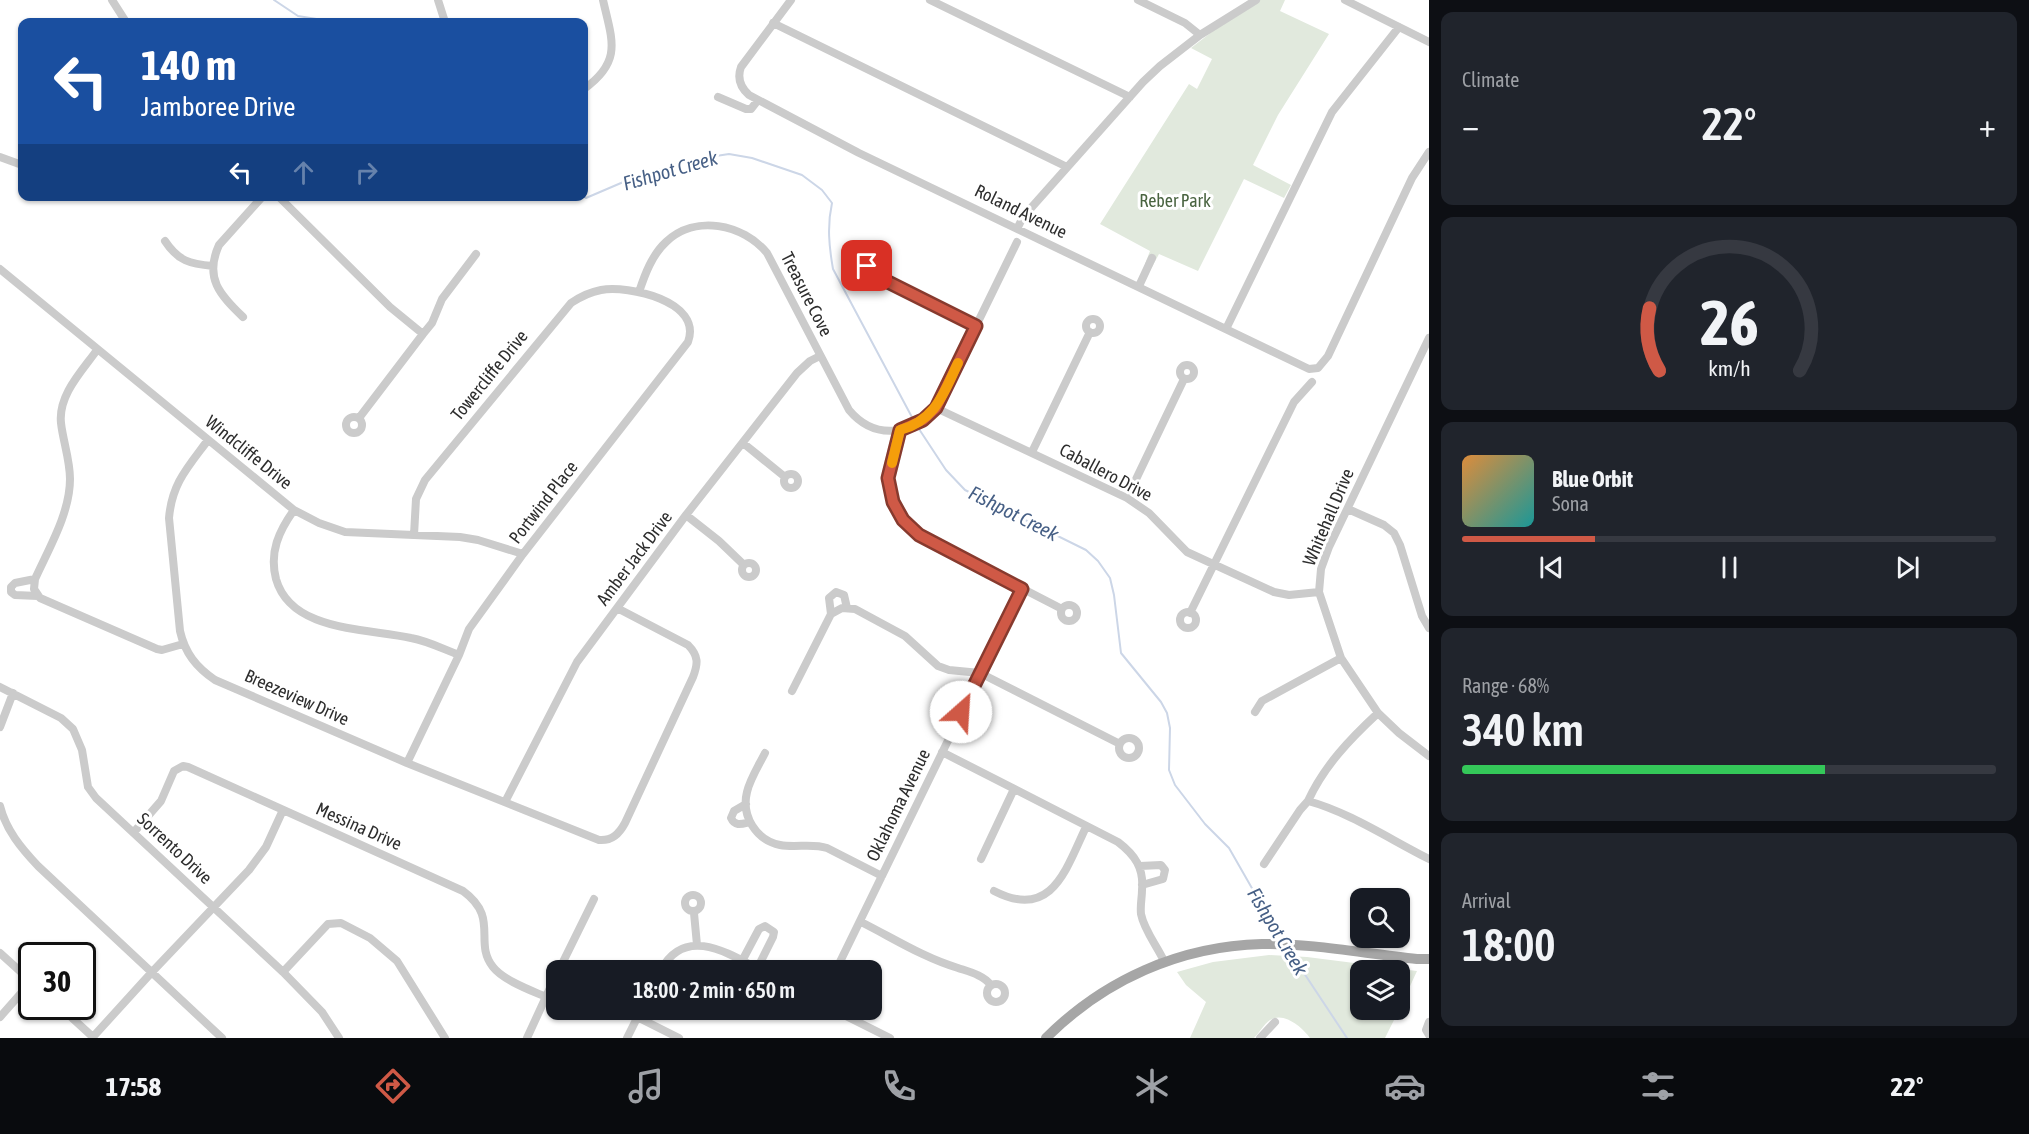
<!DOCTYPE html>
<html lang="en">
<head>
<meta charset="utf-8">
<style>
  :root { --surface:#171b24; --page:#20242c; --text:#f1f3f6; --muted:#9ea1a6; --line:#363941; --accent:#cf5946 }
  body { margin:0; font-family:"Asap Condensed",sans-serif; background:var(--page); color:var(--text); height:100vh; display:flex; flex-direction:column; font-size:22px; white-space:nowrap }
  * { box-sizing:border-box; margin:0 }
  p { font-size:20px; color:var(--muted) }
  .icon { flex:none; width:33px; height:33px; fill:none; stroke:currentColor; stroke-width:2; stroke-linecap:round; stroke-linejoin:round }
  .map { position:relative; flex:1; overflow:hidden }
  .sheet { display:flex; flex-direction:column; gap:12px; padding:12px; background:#0d0f14; width:600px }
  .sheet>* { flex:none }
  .hud { position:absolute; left:18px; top:18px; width:570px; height:183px; border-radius:12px; box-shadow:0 2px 4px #0004; background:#1a4fa0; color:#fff; overflow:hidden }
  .fabs { position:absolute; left:1350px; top:888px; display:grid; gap:12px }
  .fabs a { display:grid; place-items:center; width:60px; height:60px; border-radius:12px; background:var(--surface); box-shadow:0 2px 4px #0004; font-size:30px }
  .speed { position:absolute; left:18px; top:942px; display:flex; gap:12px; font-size:30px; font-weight:700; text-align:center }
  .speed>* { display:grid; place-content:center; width:78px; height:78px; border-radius:50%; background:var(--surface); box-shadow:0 2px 4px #0004; line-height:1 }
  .speed .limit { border:3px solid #111; border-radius:9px; background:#fff; color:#111 }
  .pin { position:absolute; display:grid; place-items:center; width:51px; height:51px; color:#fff; margin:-26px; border-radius:12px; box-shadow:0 3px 9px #0006 }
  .me { position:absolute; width:66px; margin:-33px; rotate:26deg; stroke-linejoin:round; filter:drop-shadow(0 0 4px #0008) }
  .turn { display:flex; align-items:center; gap:21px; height:126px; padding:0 24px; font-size:27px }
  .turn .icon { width:78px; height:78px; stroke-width:2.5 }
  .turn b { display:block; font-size:42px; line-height:51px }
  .lanes { display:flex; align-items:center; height:57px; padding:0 24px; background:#0003; justify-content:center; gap:30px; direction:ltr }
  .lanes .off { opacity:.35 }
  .big { font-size:45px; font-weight:600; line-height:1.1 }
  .sheet .card { flex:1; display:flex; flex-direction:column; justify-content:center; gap:9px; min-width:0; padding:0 21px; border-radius:12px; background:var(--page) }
  .sheet .dial { align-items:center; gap:0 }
  .dial svg { height:156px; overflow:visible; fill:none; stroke:var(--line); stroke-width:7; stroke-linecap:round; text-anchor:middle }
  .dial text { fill:var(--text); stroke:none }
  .song { display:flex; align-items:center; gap:18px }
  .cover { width:72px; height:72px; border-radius:9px; background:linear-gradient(135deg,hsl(30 70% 55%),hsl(180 70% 35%)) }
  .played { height:6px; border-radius:3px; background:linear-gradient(90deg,var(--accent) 25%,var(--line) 25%) }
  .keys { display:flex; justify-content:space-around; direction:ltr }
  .heat { display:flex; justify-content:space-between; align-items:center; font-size:33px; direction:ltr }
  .charge { height:9px; border-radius:4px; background:linear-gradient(90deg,#34c759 68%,var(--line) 0) }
  .trip { position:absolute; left:546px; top:960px; width:336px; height:60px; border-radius:12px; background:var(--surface); box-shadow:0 2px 4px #0004; font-weight:600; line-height:60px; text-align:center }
  .tab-bar { display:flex; height:96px; justify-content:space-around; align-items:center; background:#090b0e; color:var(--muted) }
  .tab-bar .icon { width:42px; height:42px }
  .tab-bar .on { color:var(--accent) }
  .tab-bar b { font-size:27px; color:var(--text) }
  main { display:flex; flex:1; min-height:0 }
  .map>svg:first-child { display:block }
  .green { fill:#e1e9dd }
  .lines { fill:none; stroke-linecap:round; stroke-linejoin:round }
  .stream { stroke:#ccd6e7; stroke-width:2 }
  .minor { stroke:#cbcbcb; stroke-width:8 }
  .major { stroke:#a6a6a6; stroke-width:10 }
  .route-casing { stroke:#873a2e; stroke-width:15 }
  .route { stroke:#cf5946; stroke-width:10 }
  .slow { stroke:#f59e0b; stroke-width:10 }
  .labels { text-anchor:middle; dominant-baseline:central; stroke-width:6; stroke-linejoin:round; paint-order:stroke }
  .park-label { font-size:18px; fill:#4a6441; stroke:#fff }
  .street-label { font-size:18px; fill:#2e2e2e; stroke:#fff }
  .water-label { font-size:20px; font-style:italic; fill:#465f85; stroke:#fff }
</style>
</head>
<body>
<main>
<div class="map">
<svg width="1429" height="1038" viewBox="0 0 1429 1038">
  <rect width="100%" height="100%" fill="#fff"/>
  <path class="green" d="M 1253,0 L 1285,0 L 1280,11 L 1329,34 L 1278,115 L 1253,165 L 1291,185 L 1284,198 L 1244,179 L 1198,271 L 1159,254 L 1152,267 L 1145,264 L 1150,251 L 1100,224 L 1189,84 L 1197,89 L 1212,59 L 1191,48 Z
    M 1269,955 L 1307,957 L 1417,971 L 1400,1008 L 1400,970 L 1360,970 L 1360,1010 L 1399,1010 L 1385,1038 L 1310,1038 C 1303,1028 1284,1011 1270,1020 C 1264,1024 1259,1033 1254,1038 L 1190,1038 L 1206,1002 L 1186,985 L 1177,972 L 1213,962 Z"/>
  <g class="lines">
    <path class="stream" d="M 274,0 L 298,16 L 335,22
      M 583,196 L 586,198 L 635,177 L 690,160 L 729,154 L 752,158 L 802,175 L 822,190 L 832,203 C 827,226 829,246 833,269 L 914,421
      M 917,426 L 946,470 L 965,490 L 1086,550 L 1098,561 L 1110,578 L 1114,595 L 1121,653 L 1161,702 L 1167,713 L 1170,728 L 1169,770 L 1175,785 L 1205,824 L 1229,848 L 1281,939
      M 1288,949 L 1347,1038"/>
    <path class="minor" d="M 112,0 L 126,22
      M 438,0 L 445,22
      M 791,0 L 741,67 C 737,78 740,87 749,95 L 859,153 L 1309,369 L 1318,368 L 1328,356 L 1412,178 L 1429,152
      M 930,0 L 1130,97
      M 1138,0 L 1185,23 L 1200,35
      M 1345,0 L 1429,42
      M 773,23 L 1067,167
      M 584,89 C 623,61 612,40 603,0
      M 718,97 L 746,109 L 751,109 L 758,100
      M 0,157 L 22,165
      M 278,196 L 390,307 L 423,334 L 359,418
      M 1018,227 L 1023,217 L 1143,82 L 1160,66 L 1200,35 L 1256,0
      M 165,241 C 178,261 190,264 213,266
      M 0,269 L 294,510 L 319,523 L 345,532 L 460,537 L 478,540 L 523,554
      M 876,276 L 871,282 L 865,281 L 861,277 L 861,272 L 865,267 L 872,267 L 876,271 L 876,276 L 976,326
      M 1139,286 L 1152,258
      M 639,292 C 645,274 652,255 666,242 C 695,214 743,224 767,253 L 849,410 C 874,440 911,436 936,408 L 1017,242
      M 243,317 C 220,295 204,278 219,245 L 263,196
      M1086 326a7 7 0 1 1 14 0a7 7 0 1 1-14 0Z
      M 1226,329 L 1332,112 L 1399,27
      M 423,334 L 432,323 L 442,299 L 476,254
      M 1429,338 L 1329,547 L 1321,569 L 1319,592 L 1341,658 L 1378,713 L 1399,733 L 1429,756
      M 97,350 C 82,371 58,395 61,423 C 63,441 70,460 70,479 C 70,513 49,548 35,579 L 34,589 L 40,598 L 157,649 L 162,650 L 183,644
      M1180 372a7 7 0 1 1 14 0a7 7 0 1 1-14 0Z
      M 936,408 L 1127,498 L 1149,513 L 1187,552 L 1274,592 L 1289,595 L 1319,592
      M346 425a8 8 0 1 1 16 0a8 8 0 1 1-16 0Z
      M 900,430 C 896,445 890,462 888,477 C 886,499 901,524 919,535 L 1062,609
      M 208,440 C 188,467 172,483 169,518 L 180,631 C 185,653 196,667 215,680 L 407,763 L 599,840 C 612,841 619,834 625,823 L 693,677 C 698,664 699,656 688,645 L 617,608
      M 743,443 L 785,477
      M 1032,452 L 1090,332
      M784 481a7 7 0 1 1 14 0a7 7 0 1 1-14 0Z
      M 1127,498 L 1184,379
      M 1348,509 L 1384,525 L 1394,533 L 1400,545 L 1422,616 L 1429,628
      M 294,510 C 279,531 269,552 276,579 C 291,632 366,628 411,638 C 428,641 443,649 459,655
      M 686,515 L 719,541 L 744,565
      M742 570a7 7 0 1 1 14 0a7 7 0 1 1-14 0Z
      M 35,579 L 15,583 L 11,587 L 11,592 L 15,595 L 38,596
      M1061 613a8 8 0 1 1 16 0a8 8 0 1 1-16 0Z
      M1180 620a8 8 0 1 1 16 0a8 8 0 1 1-16 0Z
      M 1190,613 L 1294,402 L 1312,382
      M 831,614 L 842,608 L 855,609 L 905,636 L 938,666 L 949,670 L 980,673 L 1120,744
      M 831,614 L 829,598 L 836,592 L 844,595 L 847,608
      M 0,687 L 61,718 L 73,729 L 82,750 L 88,787 L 96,798 L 283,972 L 322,1012 L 339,1038
      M 792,691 L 831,614
      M 1255,712 L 1262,701 L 1341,658
      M 0,727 L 13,693
      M1119 748a10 10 0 1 1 20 0a10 10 0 1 1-20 0Z
      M 942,752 L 1118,842 C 1135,855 1144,868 1142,890 C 1142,898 1140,905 1141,914 C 1144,930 1157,946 1164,961
      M 765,753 C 759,765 750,779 747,792 C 741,816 756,840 780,845 C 796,848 812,843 827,848 L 882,876
      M 407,763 L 459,655 L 469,629 L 523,554 L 688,342 C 703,301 628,285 601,290 C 590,292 580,297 571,303 L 425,480 L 416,499 L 414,535
      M 1308,801 C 1324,766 1350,739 1378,713
      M 505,802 L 577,662 L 686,515 L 797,373 L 810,361 L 820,356
      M 746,804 L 734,811 L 731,818 C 735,827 742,824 750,822
      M 0,806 C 6,830 21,848 38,866 L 222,1038
      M 134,832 L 161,801 L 174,771 L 183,766 L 188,767 L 463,891 C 500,918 473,942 493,967 C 503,980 530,990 546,997
      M 981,859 L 1014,789
      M 1264,864 L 1300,810 L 1308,801 C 1349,812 1391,840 1429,859
      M 1140,866 L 1161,865 L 1165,870 L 1163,879 L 1142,885
      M 994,891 C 1052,921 1066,869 1086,827
      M685 903a8 8 0 1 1 16 0a8 8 0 1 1-16 0Z
      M 694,913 L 697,945
      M 861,922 C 893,938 924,958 958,968 C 970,972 983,975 991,985
      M 0,953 L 32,982
      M 742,961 L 759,929 L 765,926 L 774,932 L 773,937 L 757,969
      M 559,970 L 594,899
      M 661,970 C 685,925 728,953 760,970
      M 836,970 L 1022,589
      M 283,972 L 328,924 L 341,923 L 370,938 L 397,961 L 445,1038
      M987 993a9 9 0 1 1 18 0a9 9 0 1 1-18 0Z
      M 59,1006 L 94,1038
      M 834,1010 L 890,1038
      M 0,1017 L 31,982
      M 637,1017 L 679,1038
      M 1429,1022 L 1426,1030 L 1429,1035
      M 92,1038 L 152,972 L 249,870 L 266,847 L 283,810
      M 527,1038 L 556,975
      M 627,1038 L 641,1010
      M 1260,1038 L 1275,1022"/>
    <path class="major" d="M 1046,1038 C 1104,980 1180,946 1262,944 C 1313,943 1366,954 1417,959 L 1429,959"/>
  </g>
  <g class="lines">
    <defs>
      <path id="route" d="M 867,266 L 874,268 L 876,276 L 976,326 L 936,408 L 923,420 L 900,430 L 888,478 L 893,502 L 903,520 L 919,535 L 1022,589 L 961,712"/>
    </defs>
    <use href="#route" class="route-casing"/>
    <use href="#route" class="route"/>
    <path class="slow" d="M 892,463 L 900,430 C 936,420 943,394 958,363"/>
  </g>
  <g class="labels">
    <g class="park-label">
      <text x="1175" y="200">Reber Park</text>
    </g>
    <g class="street-label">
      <text transform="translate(1021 211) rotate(26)">Roland Avenue</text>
      <text transform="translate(807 294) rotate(63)">Treasure Cove</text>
      <text transform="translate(489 375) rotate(-51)">Towercliffe Drive</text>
      <text transform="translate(249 452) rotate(39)">Windcliffe Drive</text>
      <text transform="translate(1106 472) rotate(28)">Caballero Drive</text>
      <text transform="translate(543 502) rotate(-52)">Portwind Place</text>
      <text transform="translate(1328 517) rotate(-67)">Whitehall Drive</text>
      <text transform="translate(634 558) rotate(-53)">Amber Jack Drive</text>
      <text transform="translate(297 697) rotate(24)">Breezeview Drive</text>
      <text transform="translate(898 805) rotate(-64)">Oklahoma Avenue</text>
      <text transform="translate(359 826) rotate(24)">Messina Drive</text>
      <text transform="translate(175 848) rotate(43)">Sorrento Drive</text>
    </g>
    <g class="water-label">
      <text transform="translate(670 170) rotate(-16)">Fishpot Creek</text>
      <text transform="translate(1014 513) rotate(27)">Fishpot Creek</text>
      <text transform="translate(1278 931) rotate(59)">Fishpot Creek</text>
    </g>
  </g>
</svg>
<div class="fabs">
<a><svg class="icon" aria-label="search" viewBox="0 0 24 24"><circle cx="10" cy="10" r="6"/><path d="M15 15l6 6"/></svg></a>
<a><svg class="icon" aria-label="layers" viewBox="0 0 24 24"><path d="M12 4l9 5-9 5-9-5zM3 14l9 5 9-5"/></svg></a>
</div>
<div class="speed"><div class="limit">30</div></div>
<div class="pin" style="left:867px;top:266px;background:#d93025"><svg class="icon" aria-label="arrive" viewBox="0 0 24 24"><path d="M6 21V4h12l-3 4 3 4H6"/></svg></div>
<svg class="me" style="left:961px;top:712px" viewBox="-20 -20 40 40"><circle r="19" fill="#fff"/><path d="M0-13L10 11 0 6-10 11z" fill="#cf5946"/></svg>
<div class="trip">18:00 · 2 min · 650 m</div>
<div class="hud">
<div class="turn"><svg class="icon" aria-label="left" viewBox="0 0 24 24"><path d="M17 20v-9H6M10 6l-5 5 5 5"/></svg><div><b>140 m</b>Jamboree Drive</div></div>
<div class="lanes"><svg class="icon" aria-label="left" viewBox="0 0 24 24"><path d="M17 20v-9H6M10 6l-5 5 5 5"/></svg><svg class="icon off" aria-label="ahead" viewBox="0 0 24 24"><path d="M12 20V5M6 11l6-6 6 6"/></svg><svg class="icon off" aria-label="right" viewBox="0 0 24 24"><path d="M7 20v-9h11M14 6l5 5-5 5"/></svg></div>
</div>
</div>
<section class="sheet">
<div class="card"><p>Climate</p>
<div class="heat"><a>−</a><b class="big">22°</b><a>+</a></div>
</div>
<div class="card dial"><svg viewBox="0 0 100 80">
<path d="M14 69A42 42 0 1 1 86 69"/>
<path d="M14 69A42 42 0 0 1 9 37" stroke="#cf5946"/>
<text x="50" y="56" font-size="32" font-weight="700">26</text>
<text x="50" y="72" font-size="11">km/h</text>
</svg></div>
<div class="card">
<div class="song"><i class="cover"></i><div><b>Blue Orbit</b><p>Sona</p></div></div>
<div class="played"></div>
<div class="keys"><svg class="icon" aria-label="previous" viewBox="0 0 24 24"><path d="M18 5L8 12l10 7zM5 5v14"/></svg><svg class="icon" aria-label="pause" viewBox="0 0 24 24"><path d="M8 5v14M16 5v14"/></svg><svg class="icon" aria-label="next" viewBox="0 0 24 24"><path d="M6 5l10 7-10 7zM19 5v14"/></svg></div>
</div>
<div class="card"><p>Range · 68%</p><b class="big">340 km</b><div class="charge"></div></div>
<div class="card"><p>Arrival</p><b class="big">18:00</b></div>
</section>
</main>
<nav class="tab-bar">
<b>17:58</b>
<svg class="icon on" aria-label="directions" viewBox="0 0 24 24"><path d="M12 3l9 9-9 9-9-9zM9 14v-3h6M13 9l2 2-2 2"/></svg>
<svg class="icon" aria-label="music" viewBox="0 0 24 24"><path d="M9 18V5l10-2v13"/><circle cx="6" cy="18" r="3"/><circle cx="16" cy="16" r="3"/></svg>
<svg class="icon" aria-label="phone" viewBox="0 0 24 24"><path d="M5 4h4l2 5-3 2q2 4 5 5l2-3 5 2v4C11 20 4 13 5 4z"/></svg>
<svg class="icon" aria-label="climate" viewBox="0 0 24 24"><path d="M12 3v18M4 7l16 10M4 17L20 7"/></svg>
<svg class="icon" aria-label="car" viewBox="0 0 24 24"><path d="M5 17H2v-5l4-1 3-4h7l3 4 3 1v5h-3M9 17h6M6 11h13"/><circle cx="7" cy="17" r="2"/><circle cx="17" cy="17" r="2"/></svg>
<svg class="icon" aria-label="filters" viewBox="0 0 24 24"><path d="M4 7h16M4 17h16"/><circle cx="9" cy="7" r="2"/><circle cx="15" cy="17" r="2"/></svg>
<b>22°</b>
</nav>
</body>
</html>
